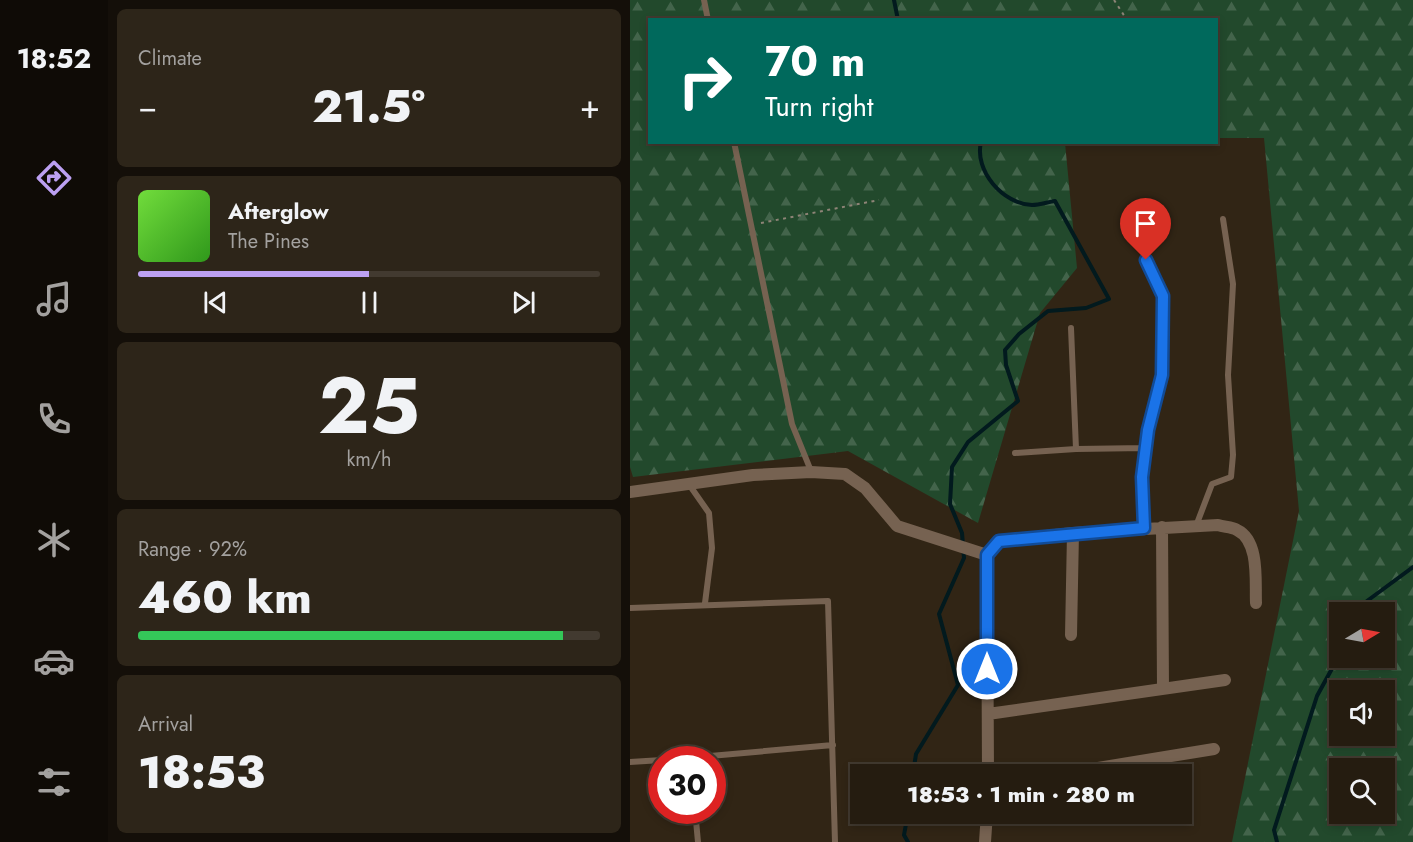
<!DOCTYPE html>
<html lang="en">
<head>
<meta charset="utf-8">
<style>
  :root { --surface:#251c10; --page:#2d2519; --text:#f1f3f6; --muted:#a3a19f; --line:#423a30; --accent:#bca0f2 }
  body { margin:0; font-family:Jost,sans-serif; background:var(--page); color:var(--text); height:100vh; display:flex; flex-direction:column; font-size:22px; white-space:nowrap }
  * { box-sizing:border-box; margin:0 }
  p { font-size:20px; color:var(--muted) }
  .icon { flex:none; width:33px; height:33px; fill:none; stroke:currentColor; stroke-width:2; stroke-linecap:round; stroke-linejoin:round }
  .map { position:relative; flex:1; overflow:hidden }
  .details { display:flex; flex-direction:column; gap:9px; padding:9px; background:#140f09; width:522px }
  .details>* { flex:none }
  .top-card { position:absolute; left:18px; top:18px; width:570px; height:126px; border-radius:0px; box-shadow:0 3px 9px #0003,0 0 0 2px var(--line); background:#00695c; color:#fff; overflow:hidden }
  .needle { width:39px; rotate:80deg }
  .controls { position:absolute; left:699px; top:602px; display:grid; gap:12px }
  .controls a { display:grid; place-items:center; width:66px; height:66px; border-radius:0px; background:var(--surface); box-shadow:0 3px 9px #0003,0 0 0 2px var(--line); font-size:30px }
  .speed { position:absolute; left:18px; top:746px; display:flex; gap:12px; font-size:30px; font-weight:700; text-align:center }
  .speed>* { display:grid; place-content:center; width:78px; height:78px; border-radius:50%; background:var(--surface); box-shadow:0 3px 9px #0003,0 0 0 2px var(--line); line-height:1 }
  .speed .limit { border:9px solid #d22; background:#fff; color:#111 }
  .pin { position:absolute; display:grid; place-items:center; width:51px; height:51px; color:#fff; margin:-62px -26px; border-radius:50% 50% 50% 0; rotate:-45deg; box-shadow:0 0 6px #0007 }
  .pin .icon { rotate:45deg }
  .me { position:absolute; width:66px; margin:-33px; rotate:0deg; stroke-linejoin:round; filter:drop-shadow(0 0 4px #0008) }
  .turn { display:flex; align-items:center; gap:21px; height:126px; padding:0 18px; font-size:27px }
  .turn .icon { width:78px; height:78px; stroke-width:2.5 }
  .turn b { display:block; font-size:42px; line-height:51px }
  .big { font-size:45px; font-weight:800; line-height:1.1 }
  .details .card { flex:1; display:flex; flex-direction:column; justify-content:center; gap:9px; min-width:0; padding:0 21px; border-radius:9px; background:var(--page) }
  .details .dial { align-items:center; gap:0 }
  .dial b { font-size:78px; line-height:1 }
  .song { display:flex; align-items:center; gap:18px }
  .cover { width:72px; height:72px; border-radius:9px; background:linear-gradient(135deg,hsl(100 70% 55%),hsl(110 70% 35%)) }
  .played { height:6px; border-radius:3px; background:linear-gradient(90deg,var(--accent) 50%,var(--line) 50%) }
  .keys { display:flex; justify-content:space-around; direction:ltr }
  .heat { display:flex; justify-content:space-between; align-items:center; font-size:33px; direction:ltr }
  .charge { height:9px; border-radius:4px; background:linear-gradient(90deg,#34c759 92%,var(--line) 0) }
  .trip { position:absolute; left:220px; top:764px; width:342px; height:60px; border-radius:0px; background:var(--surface); box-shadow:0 3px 9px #0003,0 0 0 2px var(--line); font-weight:800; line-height:60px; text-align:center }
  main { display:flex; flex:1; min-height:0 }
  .tabs { display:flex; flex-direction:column; width:108px; justify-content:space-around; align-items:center; background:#0f0b06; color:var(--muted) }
  .tabs .icon { width:42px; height:42px }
  .tabs .selected { color:var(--accent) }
  .tabs b { font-size:27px; color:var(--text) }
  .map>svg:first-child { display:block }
  .forest { fill:url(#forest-firs); fill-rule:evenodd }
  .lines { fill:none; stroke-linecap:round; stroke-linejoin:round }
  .stream { stroke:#021a1e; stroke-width:4 }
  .path { stroke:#8e8477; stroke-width:2; stroke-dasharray:3 4.5; stroke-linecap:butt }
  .service { stroke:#766251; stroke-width:6 }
  .minor { stroke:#766251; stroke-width:12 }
  .route-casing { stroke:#114b97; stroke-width:15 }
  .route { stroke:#1a73e8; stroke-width:10 }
</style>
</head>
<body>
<main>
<nav class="tabs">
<b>18:52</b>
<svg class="icon selected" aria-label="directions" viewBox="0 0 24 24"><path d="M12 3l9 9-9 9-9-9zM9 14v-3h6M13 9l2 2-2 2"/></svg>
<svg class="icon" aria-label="music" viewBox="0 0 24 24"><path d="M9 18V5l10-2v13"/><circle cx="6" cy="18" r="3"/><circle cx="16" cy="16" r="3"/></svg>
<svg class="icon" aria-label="phone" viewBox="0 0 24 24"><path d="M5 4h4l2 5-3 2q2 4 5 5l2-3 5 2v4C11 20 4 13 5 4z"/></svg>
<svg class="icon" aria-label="climate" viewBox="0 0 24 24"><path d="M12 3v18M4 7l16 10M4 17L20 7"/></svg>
<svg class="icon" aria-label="car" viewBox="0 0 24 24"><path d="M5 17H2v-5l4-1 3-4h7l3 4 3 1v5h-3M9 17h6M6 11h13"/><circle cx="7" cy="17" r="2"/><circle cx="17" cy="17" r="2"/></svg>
<svg class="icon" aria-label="filters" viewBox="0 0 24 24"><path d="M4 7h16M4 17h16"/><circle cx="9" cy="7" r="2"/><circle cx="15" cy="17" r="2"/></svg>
</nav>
<section class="details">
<div class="card"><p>Climate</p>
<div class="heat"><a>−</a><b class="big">21.5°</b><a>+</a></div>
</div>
<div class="card">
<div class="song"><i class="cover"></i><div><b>Afterglow</b><p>The Pines</p></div></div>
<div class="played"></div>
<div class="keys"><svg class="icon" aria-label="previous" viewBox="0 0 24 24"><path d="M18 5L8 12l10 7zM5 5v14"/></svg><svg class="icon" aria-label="pause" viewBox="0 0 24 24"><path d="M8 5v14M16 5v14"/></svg><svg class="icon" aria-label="next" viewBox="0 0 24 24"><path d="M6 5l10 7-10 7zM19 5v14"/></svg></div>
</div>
<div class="card dial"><b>25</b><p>km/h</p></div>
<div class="card"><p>Range · 92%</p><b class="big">460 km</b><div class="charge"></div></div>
<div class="card"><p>Arrival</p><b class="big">18:53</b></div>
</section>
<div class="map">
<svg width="783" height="842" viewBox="0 0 783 842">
  <defs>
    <pattern id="forest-firs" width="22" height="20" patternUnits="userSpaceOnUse" patternTransform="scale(1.5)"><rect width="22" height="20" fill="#22492c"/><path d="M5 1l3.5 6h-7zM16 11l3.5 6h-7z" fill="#43644b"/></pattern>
  </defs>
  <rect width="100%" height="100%" fill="#312515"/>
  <path class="forest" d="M 0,0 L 783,0 L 783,842 L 602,842 L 669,511 L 634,138 L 587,138 L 586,20 L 20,20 L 20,142 L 435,143 L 447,268 L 410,313 L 348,523 L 218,451 L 3,477 L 0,467 ZM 710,612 L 754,612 L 754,657 L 710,657 ZM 710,690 L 754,690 L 754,735 L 710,735 ZM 710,768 L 754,768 L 754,813 L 710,813 Z"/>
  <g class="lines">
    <path class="stream" d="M 264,0 L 268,20
      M 731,612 L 737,601 L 783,567
      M 283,774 L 286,754 L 328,685 L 309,614 L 334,558 L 332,533 L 320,504 L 322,467 L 338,442 L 388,401 L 376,365 L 375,350 L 389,334 L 418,311 L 456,308 L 479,299 L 425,201 C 418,202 409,205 402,205 C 373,204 344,171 351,142
      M 278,813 L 274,835 L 278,842
      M 647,842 L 644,830 L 687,696 L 710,654"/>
    <path class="path" d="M 484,0 L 497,20
      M 131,223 L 249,200"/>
    <path class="service" d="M 74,0 L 78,20
      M 104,142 L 162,424 L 181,471
      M 502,217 L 516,260 L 533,296 L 532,375 L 518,430 L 512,477 L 514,528
      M 441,328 L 446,449
      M 385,453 L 446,449 L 515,448
      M 58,483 L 79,513 L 82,548 L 75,603
      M 566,526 L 582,484 L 601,477 L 603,455 L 598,375 L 603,284 L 593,219
      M 0,608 L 198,601 L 205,842
      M 46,759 L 203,745
      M 0,762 L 32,760
      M 65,810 L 68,842"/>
    <path class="minor" d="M 0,492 L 123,475 L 181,472 L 215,474 L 235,488 L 267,526 L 357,555 L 358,774
      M 532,527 L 533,689
      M 357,555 L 369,541 L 443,533 L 588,525 C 594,527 602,527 607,530 C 630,541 625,582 626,603
      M 441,635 L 443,533
      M 358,714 L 595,680
      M 431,774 L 584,749
      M 355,842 L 357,813"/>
  </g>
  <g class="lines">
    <defs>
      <path id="route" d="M 357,669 L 357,555 L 369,541 L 514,528 L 512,477 L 518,430 L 532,375 L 533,296 L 516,260"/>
    </defs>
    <use href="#route" class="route-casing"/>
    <use href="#route" class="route"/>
  </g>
</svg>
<div class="controls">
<a><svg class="needle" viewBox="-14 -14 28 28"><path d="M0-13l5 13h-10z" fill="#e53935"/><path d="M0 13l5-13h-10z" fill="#a3a19f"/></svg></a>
<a><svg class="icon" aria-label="sound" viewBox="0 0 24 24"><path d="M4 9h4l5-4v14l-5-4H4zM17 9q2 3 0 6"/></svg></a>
<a><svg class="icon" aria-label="search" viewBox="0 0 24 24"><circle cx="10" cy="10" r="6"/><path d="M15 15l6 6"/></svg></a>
</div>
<div class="speed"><div class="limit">30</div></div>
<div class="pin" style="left:516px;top:260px;background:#d93025"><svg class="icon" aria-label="arrive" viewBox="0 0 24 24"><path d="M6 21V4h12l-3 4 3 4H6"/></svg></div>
<svg class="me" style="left:357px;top:669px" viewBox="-20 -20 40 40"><circle r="17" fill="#1a73e8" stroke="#fff" stroke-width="3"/><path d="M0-11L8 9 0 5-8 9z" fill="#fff"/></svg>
<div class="trip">18:53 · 1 min · 280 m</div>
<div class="top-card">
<div class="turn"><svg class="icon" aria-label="right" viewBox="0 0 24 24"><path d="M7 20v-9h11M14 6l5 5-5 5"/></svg><div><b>70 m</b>Turn right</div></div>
</div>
</div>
</main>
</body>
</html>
